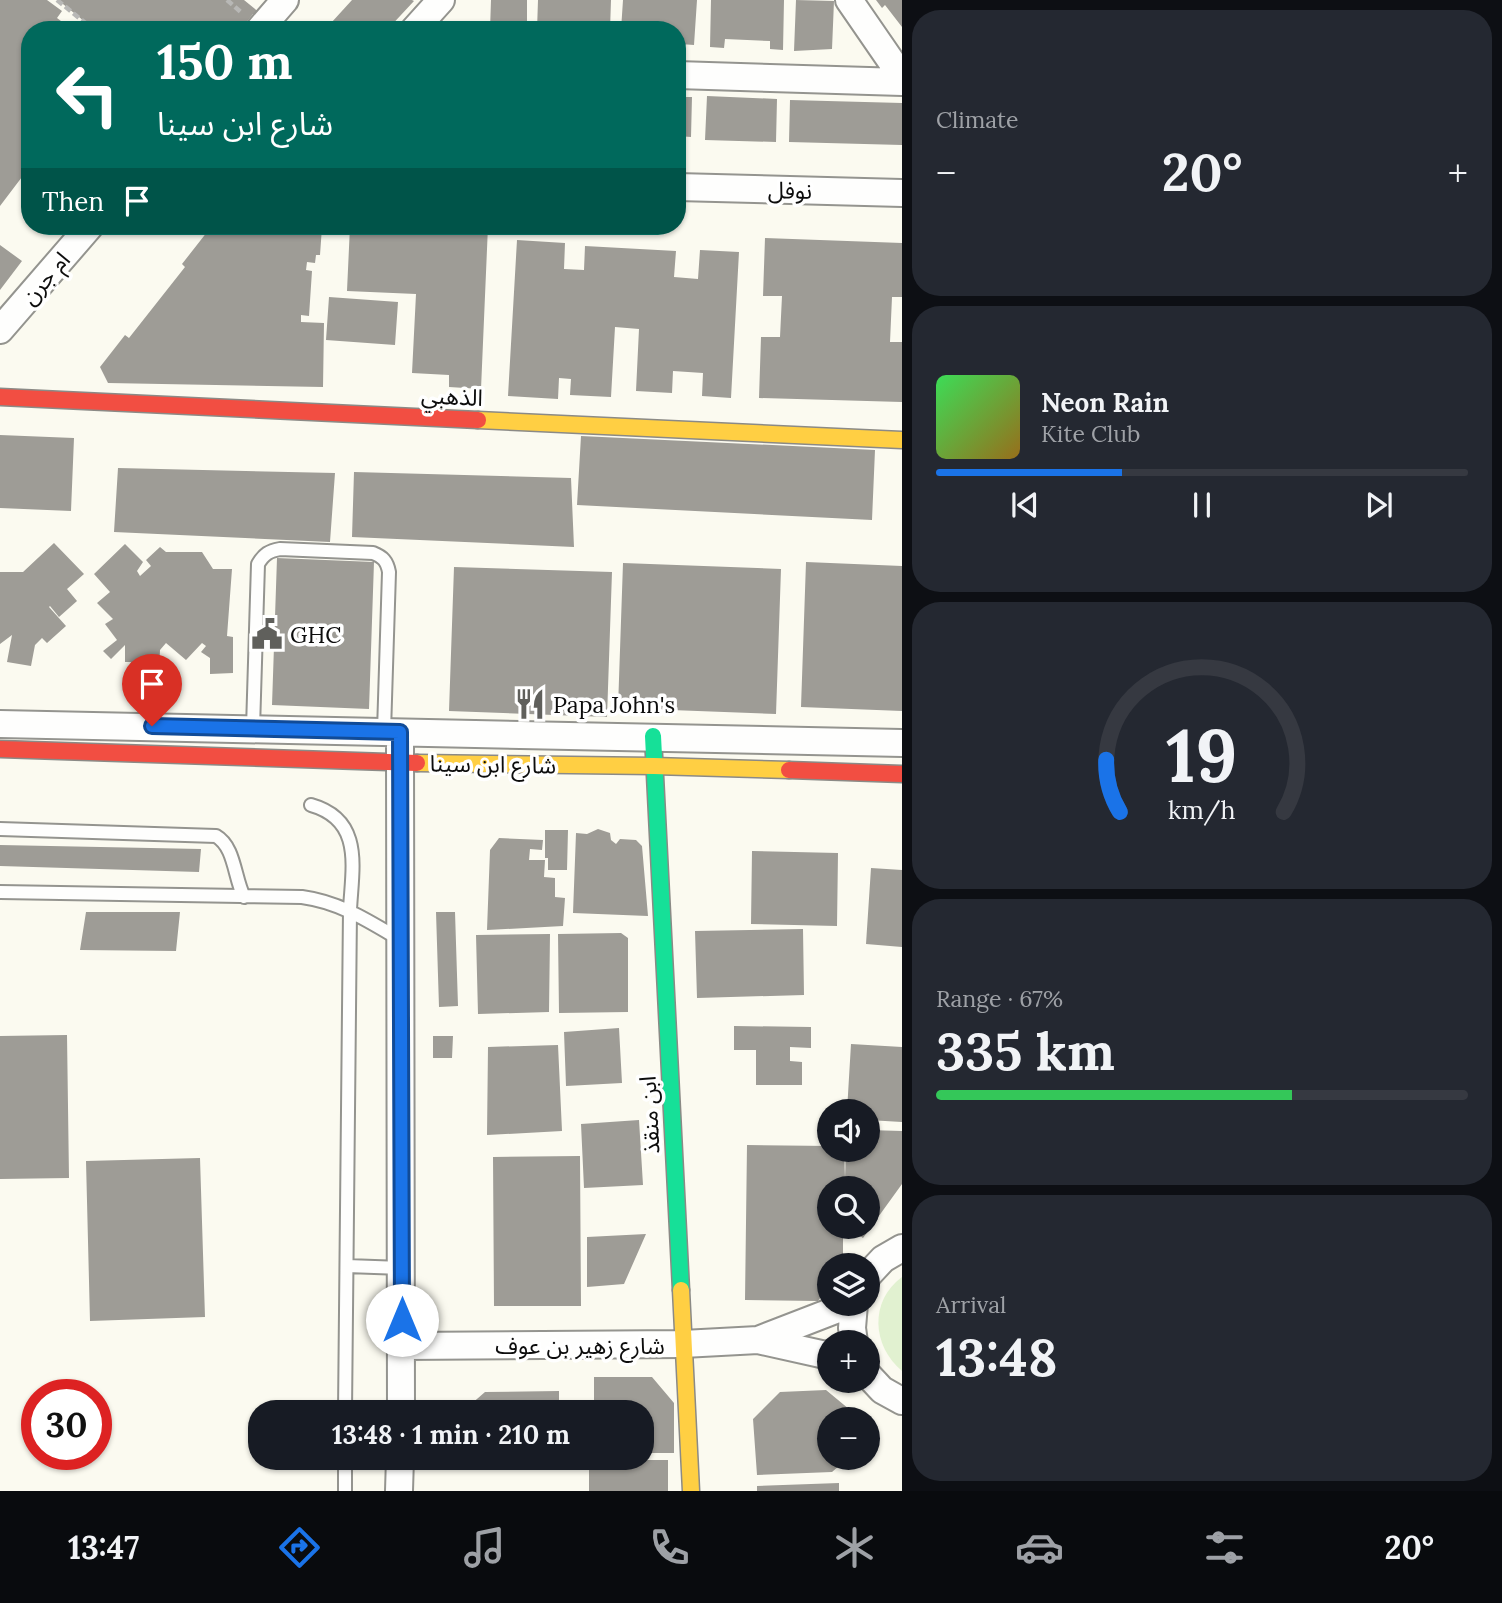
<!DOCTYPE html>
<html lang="en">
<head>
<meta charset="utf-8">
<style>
  :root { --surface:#171b24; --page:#242831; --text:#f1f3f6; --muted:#9ea1a6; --line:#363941; --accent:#1a73e8 }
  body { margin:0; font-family:Lora,"Noto Sans Arabic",serif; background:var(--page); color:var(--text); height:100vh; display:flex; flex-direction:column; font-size:26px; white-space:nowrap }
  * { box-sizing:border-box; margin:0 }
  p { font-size:23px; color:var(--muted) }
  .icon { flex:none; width:38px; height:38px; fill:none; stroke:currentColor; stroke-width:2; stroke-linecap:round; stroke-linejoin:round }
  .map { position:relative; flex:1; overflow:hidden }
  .panel { display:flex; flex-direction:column; gap:10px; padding:10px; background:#0d0f14; width:600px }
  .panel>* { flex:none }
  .guide { position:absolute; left:21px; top:21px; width:665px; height:214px; border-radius:28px; box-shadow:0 2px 5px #0004; background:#00695c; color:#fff; overflow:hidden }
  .controls { position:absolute; left:817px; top:1099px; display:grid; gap:14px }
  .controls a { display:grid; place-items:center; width:63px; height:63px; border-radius:50%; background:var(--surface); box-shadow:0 2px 5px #0004; font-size:35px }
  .speed { position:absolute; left:21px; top:1379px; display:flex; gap:14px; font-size:35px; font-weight:700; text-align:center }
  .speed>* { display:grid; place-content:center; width:91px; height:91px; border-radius:50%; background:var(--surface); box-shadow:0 2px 5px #0004; line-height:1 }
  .speed .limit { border:10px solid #d22; background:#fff; color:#111 }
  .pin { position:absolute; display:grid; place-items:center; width:60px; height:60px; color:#fff; margin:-72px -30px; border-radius:50% 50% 50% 0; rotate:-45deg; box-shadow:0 0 7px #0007 }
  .pin .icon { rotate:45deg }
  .me { position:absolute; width:77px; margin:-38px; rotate:0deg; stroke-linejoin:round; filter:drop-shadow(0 0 5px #0008) }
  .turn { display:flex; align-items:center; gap:24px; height:147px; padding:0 21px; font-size:32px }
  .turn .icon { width:91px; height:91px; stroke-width:2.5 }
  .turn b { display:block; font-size:49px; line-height:60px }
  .then { display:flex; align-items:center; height:66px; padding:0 21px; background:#0003; gap:14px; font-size:26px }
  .big { font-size:52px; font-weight:700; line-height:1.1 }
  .panel .tile { flex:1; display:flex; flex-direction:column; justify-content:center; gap:10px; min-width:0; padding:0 24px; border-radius:28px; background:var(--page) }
  .panel .dial { align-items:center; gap:0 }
  .dial svg { height:182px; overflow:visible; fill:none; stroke:var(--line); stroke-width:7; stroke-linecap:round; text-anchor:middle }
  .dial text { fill:var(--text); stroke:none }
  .song { display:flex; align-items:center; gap:21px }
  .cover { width:84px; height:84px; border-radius:10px; background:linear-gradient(135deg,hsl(130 70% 55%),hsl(40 70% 35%)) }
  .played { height:7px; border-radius:4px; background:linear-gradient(90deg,var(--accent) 35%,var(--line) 35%) }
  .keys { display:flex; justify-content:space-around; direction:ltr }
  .heat { display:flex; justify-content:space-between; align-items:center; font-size:38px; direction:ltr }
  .charge { height:10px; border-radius:5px; background:linear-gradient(90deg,#34c759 67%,var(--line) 0) }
  .trip { position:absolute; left:248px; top:1400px; width:406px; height:70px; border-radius:28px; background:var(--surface); box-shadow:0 2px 5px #0004; font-weight:700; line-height:70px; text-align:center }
  .dock { display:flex; height:112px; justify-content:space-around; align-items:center; background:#090b0e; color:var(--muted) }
  .dock .icon { width:49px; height:49px }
  .dock .current { color:var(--accent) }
  .dock b { font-size:32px; color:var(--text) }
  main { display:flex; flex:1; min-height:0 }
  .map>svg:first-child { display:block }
  .green { fill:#e1f1d0 }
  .building { fill:#9e9c96 }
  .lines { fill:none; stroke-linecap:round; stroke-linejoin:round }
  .lane-casing { stroke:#94948f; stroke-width:16 }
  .street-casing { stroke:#94948f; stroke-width:30 }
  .fast-casing { stroke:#8b8a86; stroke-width:19 }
  .slow-casing { stroke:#8b8a86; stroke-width:19 }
  .jam-casing { stroke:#8b8a86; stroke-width:19 }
  .path { stroke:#b8b8b6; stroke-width:4.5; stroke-dasharray:7 3.5; stroke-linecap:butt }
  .lane { stroke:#fefefd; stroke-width:12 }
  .street { stroke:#fefefd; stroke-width:26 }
  .fast { stroke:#16e098; stroke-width:16 }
  .slow { stroke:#ffcf43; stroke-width:16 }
  .jam { stroke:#f24e42; stroke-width:16 }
  .route-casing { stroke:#114b97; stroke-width:18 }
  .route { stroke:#1a73e8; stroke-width:12 }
  .labels { text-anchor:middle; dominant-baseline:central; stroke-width:7; stroke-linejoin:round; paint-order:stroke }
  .street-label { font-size:23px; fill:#0d0d0d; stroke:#fff }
  .poi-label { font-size:23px; fill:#0d0d0d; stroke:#fff; text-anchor:start }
</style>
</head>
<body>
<main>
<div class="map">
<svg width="902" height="1491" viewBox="0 0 902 1491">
  <rect width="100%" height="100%" fill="#fbfaf0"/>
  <path class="green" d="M 902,1277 L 902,1371 C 872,1346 869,1301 902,1277 Z"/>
  <path class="building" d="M 0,0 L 47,0 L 62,11 L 57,18 L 73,30 L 30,30 L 30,176 L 25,173 L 0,206 Z
    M 58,0 L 244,0 L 260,13 L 257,18 L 253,14 L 240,30 L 95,30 Z
    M 352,0 L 412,0 L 414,1 L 387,30 L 339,30 L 331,23 Z
    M 491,0 L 527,0 L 527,30 L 490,30 Z
    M 538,0 L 611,0 L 610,30 L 537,30 Z
    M 623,0 L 697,0 L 694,45 L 680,44 L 677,30 L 621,30 Z
    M 711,0 L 784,0 L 783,50 L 770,49 L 770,41 L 725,39 L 724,48 L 710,47 Z
    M 796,0 L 834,1 L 832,49 L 794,51 Z
    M 876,0 L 902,0 L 902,27 L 885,5 L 882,8 Z
    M 707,96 L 777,99 L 776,142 L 705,140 Z
    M 677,97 L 692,97 L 691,137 L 677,136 Z
    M 790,100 L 902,103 L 902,145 L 789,142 Z
    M 215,226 L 322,227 L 320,255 L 316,255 L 315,263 L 307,262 L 306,270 L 312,271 L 309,316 L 301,315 L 301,322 L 324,323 L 323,387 L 108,383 L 100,367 L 125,335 L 129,338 L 185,267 L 182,264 L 211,227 L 213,228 Z
    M 350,226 L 488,226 L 481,389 L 449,387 L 449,375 L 412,373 L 416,294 L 347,291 Z
    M 765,238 L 902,243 L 902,297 L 892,297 L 890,342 L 902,342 L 902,402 L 759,398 L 761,337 L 780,337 L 782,296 L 763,296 Z
    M 517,240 L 565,243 L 564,269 L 584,270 L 585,246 L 676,251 L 674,277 L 698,279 L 700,250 L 739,252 L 731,398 L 702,396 L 703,373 L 673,371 L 672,393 L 636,391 L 639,329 L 615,327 L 611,397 L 570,395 L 571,379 L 559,378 L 558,399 L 508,396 Z
    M 0,245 L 22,261 L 0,290 Z
    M 329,297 L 398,302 L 395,345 L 326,340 Z
    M 0,435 L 74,438 L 71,511 L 0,508 Z
    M 581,436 L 875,450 L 872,520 L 577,505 Z
    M 118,468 L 335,473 L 330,542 L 114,532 Z
    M 354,472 L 571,478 L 574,547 L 352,537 Z
    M 54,543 L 84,574 L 67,589 L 77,601 L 59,617 L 50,606 L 49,607 L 66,626 L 47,643 L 42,638 L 35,645 L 31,666 L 7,662 L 12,635 L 0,644 L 0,572 L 23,572 Z
    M 125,544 L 143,562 L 137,571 L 140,576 L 151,566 L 146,560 L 160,547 L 166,552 L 202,552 L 213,569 L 232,569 L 227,636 L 233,637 L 233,673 L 210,674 L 210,658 L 201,652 L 206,646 L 202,643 L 186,660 L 166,643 L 160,650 L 159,672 L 130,670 L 131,662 L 125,662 L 125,645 L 111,659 L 103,651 L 117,640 L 105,624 L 113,619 L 97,603 L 110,592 L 94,574 Z
    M 277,558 L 374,562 L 369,709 L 272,705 Z
    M 806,562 L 902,566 L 902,711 L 801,707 Z
    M 623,563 L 781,569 L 776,714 L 618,708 Z
    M 454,567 L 612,572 L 607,717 L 449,711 Z
    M 598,829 L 610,833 L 611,840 L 616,844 L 620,839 L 636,840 L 642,846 L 648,916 L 573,913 L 576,833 L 587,834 Z
    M 545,830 L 568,830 L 567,870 L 548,870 L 548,858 L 545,858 Z
    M 499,838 L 543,840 L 542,850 L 530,849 L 529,860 L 545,860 L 544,877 L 555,878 L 555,897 L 565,898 L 563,926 L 487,930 L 490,850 Z
    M 0,845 L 201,849 L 199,872 L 0,866 Z
    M 752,851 L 838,853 L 837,926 L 751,924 Z
    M 871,868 L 902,870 L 902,947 L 866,944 Z
    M 86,912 L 180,912 L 176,951 L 80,950 Z
    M 436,912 L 455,912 L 458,1006 L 439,1007 Z
    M 803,929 L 804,995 L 697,998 L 695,931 Z
    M 621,933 L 628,938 L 628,1012 L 559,1013 L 558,934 Z
    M 550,934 L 549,1012 L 478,1014 L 476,935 Z
    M 734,1026 L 811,1027 L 811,1048 L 790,1047 L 790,1061 L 802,1062 L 802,1085 L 756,1085 L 756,1050 L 734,1050 Z
    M 619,1028 L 622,1083 L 566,1086 L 564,1032 Z
    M 67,1035 L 69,1178 L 0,1179 L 0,1036 Z
    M 433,1036 L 453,1036 L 452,1058 L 433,1058 Z
    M 851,1044 L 902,1047 L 902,1122 L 868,1120 L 868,1111 L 847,1111 Z
    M 558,1045 L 562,1131 L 487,1135 L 488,1047 Z
    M 639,1120 L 643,1185 L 584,1188 L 581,1124 Z
    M 868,1130 L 902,1131 L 902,1184 L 863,1238 L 847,1227 L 868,1227 L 868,1188 L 830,1188 L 830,1227 L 843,1227 L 843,1264 L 830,1265 L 830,1284 L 818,1301 L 745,1300 L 747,1145 L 830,1146 L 830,1150 L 844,1150 L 845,1178 L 846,1150 L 868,1150 Z
    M 580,1156 L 581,1306 L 494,1306 L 493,1157 Z
    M 200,1158 L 205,1317 L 90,1321 L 86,1161 Z
    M 646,1234 L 624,1284 L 587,1287 L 587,1237 Z
    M 594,1377 L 652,1377 L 674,1403 L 674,1453 L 642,1453 L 642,1412 L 594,1412 Z
    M 826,1390 L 861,1419 L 830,1419 L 830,1458 L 848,1458 L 832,1472 L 757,1475 L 753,1419 L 780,1392 Z
    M 559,1391 L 559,1412 L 462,1412 L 485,1392 Z
    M 868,1425 L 877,1433 L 868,1441 Z
    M 462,1458 L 560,1458 L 560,1465 L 462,1466 Z
    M 589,1460 L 668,1460 L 668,1491 L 589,1491 Z
    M 839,1483 L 839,1491 L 757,1491 L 757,1486 Z"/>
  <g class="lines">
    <defs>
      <path id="lane" d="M 253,728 L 258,564 C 264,554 269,551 280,549 L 373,553 C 383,557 387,561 389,572 L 384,731
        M 311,805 C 364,820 352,868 350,910 L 345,1412
        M 0,829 L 216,836 C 235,847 234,877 244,897
        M 0,892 L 302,897 C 339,902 367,920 399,939
        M 347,1266 L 402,1268
        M 345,1491 L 345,1458"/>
      <path id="street" d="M 849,0 L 902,77
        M 259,30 L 285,0
        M 414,30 L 441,0
        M 677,75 L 902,82
        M 677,187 L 902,193
        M 0,330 L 90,226
        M 0,724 L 902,743
        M 400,746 L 401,1412
        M 868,1275 L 883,1259 L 902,1248
        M 758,1340 L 851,1304
        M 854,1342 L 852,1328 L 854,1304
        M 402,1346 L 683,1344 L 758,1340 L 830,1356
        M 868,1375 L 882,1390 L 902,1401
        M 399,1491 L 400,1458"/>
      <path id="fast" d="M 653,736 L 681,1290"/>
      <path id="slow" d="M 478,420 L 902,440
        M 417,763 L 654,766 L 789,770
        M 681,1290 L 691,1491"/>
      <path id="jam" d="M 0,397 L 478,420
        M 0,749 L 417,763
        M 789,770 L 902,774"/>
    </defs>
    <use href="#lane" class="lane-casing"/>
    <use href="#street" class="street-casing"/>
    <use href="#fast" class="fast-casing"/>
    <use href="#slow" class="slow-casing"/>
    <use href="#jam" class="jam-casing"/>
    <path class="path" d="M 57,0 L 94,30
      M 227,0 L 242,13"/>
    <use href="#lane" class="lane"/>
    <use href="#street" class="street"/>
    <use href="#fast" class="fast"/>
    <use href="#slow" class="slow"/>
    <use href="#jam" class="jam"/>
  </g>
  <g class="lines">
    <defs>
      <path id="route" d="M 152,726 L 400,732 L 402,1320"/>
    </defs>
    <use href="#route" class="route-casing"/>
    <use href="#route" class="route"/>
  </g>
  <defs>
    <symbol id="civic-bare" viewBox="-9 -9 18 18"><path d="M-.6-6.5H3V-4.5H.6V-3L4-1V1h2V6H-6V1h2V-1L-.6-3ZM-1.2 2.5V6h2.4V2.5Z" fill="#60605c" stroke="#fff" stroke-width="2.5" paint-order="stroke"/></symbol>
    <symbol id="restaurant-bare" viewBox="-9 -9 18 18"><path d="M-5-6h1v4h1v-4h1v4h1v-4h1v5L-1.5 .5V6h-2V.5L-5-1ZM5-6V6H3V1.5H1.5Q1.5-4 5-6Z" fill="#60605c" stroke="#fff" stroke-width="2.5" paint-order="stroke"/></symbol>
  </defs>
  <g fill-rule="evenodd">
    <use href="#civic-bare" x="245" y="612" width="44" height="44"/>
    <use href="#restaurant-bare" x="508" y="682" width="44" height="44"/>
  </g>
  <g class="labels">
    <g class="street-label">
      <text transform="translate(790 190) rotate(1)">نوفل</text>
      <text transform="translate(45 278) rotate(-49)">ام جرن</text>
      <text transform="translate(452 396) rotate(3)">الذهبي</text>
      <text transform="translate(493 764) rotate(1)">شارع ابن سينا</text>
      <text transform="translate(649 1115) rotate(-93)">ابن منقذ</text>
      <text x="580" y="1345">شارع زهير بن عوف</text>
    </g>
    <g class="poi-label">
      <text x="290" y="634">GHC</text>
      <text x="553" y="704">Papa John's</text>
    </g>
  </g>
</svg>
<div class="controls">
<a><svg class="icon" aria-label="sound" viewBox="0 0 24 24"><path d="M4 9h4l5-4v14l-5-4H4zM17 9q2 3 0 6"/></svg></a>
<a><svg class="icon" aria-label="search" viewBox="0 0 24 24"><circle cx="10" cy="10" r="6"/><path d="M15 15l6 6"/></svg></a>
<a><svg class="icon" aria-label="layers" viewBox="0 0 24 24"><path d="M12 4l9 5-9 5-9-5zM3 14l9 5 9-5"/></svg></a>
<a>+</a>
<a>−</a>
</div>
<div class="speed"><div class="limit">30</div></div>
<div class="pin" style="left:152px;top:726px;background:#d93025"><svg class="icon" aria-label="arrive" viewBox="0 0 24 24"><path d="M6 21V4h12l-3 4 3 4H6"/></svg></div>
<svg class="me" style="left:402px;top:1320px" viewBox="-20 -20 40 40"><circle r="19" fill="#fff"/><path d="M0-13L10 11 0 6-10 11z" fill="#1a73e8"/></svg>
<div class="trip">13:48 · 1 min · 210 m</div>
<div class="guide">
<div class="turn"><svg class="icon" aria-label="left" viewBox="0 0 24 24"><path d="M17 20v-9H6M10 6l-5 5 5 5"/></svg><div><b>150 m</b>شارع ابن سينا</div></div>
<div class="then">Then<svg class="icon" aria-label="arrive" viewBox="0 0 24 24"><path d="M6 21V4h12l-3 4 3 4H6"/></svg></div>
</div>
</div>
<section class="panel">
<div class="tile"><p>Climate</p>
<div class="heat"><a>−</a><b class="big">20°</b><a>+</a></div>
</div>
<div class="tile">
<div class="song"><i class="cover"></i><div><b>Neon Rain</b><p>Kite Club</p></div></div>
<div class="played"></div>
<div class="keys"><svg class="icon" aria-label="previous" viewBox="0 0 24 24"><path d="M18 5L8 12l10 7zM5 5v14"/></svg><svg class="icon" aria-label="pause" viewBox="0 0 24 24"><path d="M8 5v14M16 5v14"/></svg><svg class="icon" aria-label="next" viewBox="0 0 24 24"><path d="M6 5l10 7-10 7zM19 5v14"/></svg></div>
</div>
<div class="tile dial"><svg viewBox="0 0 100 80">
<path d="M14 69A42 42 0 1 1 86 69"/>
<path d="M14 69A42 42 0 0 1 8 46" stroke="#1a73e8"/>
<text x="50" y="56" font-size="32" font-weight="700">19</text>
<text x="50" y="72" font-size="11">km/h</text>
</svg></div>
<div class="tile"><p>Range · 67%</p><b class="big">335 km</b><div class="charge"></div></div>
<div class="tile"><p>Arrival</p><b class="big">13:48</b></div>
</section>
</main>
<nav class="dock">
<b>13:47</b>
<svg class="icon current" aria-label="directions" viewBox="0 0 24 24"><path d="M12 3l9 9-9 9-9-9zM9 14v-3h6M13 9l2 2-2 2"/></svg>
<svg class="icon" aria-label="music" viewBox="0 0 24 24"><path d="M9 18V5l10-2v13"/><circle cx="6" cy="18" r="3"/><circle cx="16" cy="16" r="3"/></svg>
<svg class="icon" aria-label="phone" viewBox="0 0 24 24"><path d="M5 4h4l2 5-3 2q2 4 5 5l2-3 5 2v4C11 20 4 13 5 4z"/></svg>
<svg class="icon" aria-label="climate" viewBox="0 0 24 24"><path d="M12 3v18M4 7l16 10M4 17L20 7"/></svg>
<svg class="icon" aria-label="car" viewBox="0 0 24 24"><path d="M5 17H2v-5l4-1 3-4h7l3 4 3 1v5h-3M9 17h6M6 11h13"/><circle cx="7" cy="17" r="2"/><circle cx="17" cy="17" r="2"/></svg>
<svg class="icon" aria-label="filters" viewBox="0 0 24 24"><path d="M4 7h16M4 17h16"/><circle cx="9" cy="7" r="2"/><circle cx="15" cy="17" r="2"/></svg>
<b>20°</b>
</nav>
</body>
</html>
